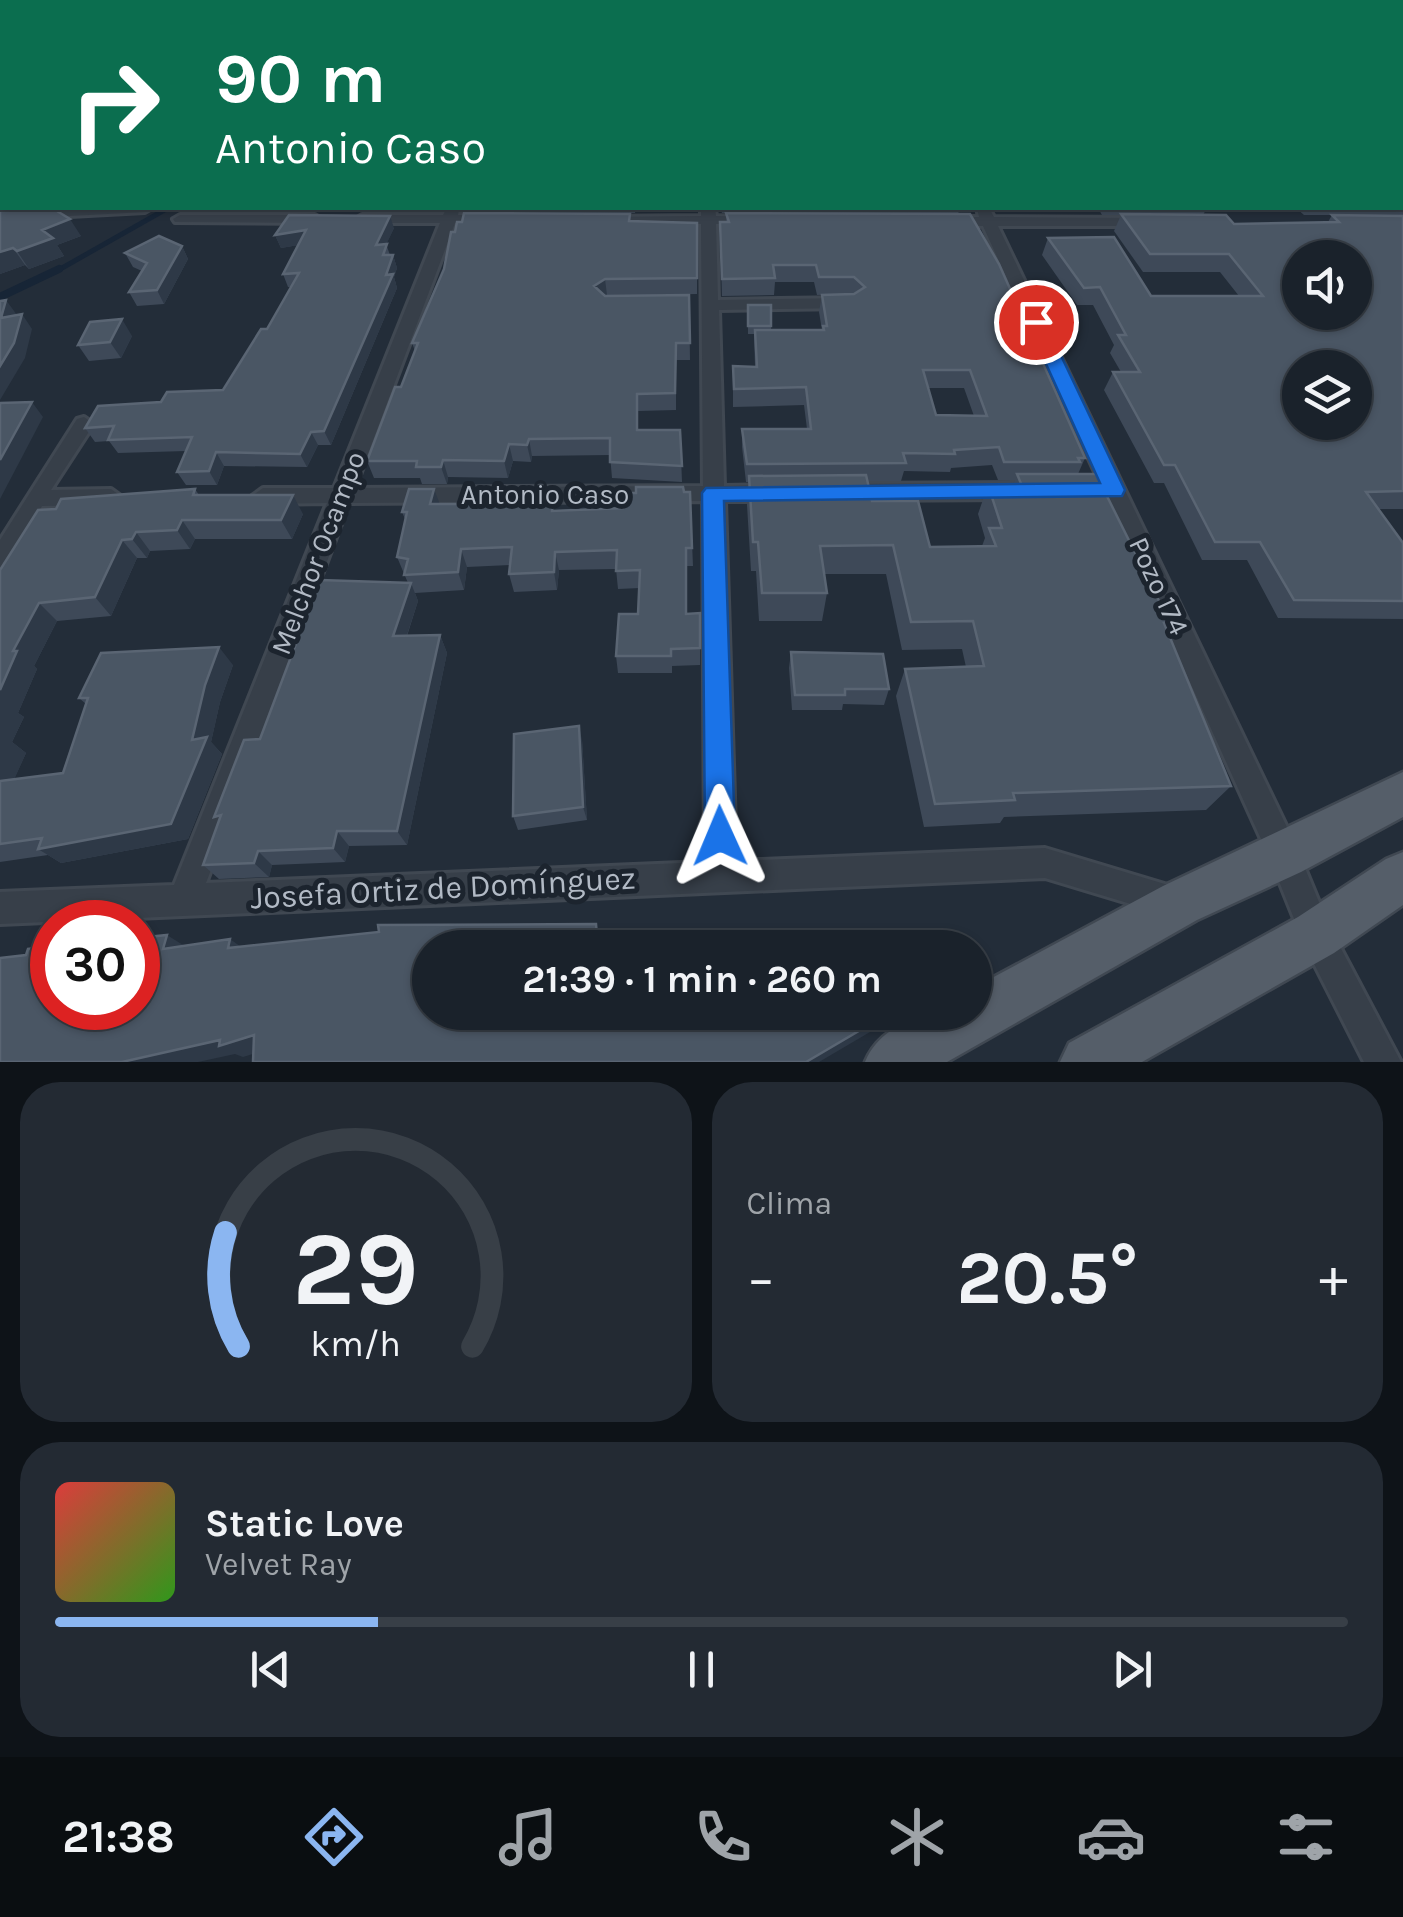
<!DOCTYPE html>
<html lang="es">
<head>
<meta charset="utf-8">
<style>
  :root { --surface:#1a222b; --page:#232a33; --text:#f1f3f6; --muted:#9fa4a9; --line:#383f47; --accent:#8bb6f1 }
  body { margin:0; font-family:Karla,sans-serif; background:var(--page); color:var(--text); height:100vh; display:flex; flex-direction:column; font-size:38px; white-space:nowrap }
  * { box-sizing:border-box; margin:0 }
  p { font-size:32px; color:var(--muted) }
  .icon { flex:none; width:55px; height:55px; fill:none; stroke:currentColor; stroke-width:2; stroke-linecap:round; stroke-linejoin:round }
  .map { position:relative; height:1062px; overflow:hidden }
  .details { display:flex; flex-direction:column; gap:20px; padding:20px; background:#0e1318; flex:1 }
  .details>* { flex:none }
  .top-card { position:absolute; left:0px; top:0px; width:1405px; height:210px; box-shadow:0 2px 8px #0004,0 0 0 2px var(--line); background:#0b6e4f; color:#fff; overflow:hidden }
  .tools { position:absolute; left:1282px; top:240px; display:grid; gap:20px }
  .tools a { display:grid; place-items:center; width:90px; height:90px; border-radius:50%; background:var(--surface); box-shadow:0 2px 8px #0004,0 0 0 2px var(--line); font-size:50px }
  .speed { position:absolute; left:30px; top:900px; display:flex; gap:20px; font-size:50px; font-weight:700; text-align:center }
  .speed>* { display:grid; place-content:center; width:130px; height:130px; border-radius:50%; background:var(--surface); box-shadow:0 2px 8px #0004,0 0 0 2px var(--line); line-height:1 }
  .speed .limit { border:15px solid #d22; background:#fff; color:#111 }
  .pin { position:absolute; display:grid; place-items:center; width:85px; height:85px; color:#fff; margin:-42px; border:5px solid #fff; border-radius:50%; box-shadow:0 2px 10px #0007 }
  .me { position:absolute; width:110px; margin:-55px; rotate:359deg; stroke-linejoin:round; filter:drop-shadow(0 0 8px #0008) }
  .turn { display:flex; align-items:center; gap:35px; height:210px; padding:0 50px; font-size:45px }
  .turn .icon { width:130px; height:130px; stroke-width:2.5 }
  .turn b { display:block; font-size:70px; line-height:85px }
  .big { font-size:75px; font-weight:700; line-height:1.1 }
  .details .card { flex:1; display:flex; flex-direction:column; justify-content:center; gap:15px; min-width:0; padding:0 35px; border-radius:40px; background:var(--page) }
  .details .dial { align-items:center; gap:0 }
  .dial svg { height:260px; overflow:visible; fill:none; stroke:var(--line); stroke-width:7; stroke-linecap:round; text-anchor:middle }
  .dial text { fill:var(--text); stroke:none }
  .song { display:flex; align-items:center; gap:30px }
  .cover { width:120px; height:120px; border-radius:15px; background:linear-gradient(135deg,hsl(0 70% 55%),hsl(110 70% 35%)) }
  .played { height:10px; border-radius:5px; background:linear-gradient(90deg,var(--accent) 25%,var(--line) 25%) }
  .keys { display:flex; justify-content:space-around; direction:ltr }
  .heat { display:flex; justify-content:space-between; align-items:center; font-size:55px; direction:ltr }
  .details .tiles { flex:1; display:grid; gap:20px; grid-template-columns:1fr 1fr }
  .card:last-child { grid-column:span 2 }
  .trip { position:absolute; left:412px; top:930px; width:580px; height:100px; border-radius:50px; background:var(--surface); box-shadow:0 2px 8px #0004,0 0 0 2px var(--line); font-weight:700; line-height:100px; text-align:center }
  .tab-bar { display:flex; height:160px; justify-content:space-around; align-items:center; background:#0a0e11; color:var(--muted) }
  .tab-bar .icon { width:70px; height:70px }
  .tab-bar .selected { color:var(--accent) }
  .tab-bar b { font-size:45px; color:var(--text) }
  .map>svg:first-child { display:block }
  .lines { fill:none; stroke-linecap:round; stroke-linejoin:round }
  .stream-far1 { stroke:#172536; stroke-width:5 }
  .stream { stroke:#172536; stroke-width:8 }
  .minor-casing { stroke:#404852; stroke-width:6 }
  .primary-casing { stroke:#404852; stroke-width:5 }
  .minor { fill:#373f49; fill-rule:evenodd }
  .primary { fill:#555e69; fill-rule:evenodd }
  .wall { fill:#3e4958; fill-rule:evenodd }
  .shaded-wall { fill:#2e3947 }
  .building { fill:#4a5664; stroke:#5a6573; stroke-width:2.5; fill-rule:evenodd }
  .route { fill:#1a73e8; stroke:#114b97; stroke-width:2.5 }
  .labels { text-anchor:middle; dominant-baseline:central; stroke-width:10; stroke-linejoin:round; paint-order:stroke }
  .street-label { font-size:28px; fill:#b2bac5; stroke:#1c242e }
  .near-street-label { font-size:32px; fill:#b2bac5; stroke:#1c242e }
</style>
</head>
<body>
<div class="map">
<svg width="1403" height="1062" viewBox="0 0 1403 1062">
  <rect width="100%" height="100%" fill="#232d39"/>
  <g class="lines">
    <path class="stream-far1" d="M 55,272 L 168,208"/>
    <path class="stream" d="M 0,297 L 59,269"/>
    <defs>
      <path id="minor" d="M 699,0 L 709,0 L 709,2 L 700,2 Z
        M 1402,82 L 1403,82 L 1403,89 L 1402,89 Z
        M 71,208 L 152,208 L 145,212 L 51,217 L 44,213 L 51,209 Z
        M 447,208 L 459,208 L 458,215 L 490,215 L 497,219 L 490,223 L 455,223 L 355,488 L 703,486 L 701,224 L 602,224 L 597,223 L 597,217 L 701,216 L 701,208 L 715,208 L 716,216 L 760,217 L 760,223 L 755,224 L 716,224 L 718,300 L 848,298 L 856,303 L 848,308 L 719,310 L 724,486 L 776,485 L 787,493 L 776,501 L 725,501 L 736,861 L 1045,848 L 1188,891 L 1193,902 L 1188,913 L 1177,918 L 1045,878 L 0,924 L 0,892 L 174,885 L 327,503 L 263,504 L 252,496 L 263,488 L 334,488 L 440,223 L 362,223 L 355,219 L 362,215 L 443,215 ZM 703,501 L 705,862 L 206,883 L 349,503 Z
        M 977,208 L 989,208 L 994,217 L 1145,218 L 1152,222 L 1145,226 L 998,226 L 1295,844 L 1328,924 L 1401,1062 L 1364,1062 L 1305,946 L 1271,861 L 1107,499 L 1073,499 L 1062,491 L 1073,483 L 1100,483 L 983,226 L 947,225 L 940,221 L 947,217 L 979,217 Z
        M 180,215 L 315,215 L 322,219 L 315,223 L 175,222 L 173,219 Z
        M 84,417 L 94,424 L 51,490 L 111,489 L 122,497 L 111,505 L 42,506 L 8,567 L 0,570 L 0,540 L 77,419 Z
        M 1016,483 L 1027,491 L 1016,499 L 843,500 L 832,492 L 843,484 Z"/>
      <path id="primary" d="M 1403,772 L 1403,817 L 1301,872 L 1197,920 L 947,1062 L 865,1062 C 883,1019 933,1012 975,1012 L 975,987 L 1163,886 Z
        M 1403,852 L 1403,905 L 1334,953 L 1142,1062 L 1060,1062 L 1069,1043 L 1298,917 L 1386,859 Z"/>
    </defs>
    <use href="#minor" class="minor-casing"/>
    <use href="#primary" class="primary-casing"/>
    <use href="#minor" class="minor"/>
    <use href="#primary" class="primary"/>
  </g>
  <path class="wall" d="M 0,0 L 461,0 L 462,2 L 2,2 L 2,208 L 52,208 L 81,236 L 57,245 L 64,256 L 29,269 L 25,265 L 0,274 Z
    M 736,0 L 1403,0 L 1403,77 L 1402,2 L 736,2 Z
    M 1402,129 L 1403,215 L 1304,215 L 1296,208 L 1402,208 Z
    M 303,208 L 404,208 L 402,212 L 305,212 Z
    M 471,208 L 636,208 L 635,213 L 472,212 Z
    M 720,208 L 960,208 L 958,214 L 1085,458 L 1078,474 L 1170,623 L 1166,629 L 1231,786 L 1206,810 L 1004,817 L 1000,823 L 924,827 L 896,696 L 905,669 L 966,667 L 962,649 L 902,650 L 886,574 L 824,574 L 827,593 L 822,621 L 759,621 L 756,571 L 751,571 L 747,505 L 748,482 L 746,482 L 742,447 L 742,429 L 807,429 L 804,405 L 733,407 L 733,366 L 755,367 L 754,334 L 748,334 L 748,305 L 771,305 L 771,330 L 822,330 L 819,312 L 822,295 L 851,294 L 817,295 L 814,282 L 775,282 L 774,295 L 722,296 L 720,222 L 726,222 L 726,213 L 722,213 ZM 928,388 L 964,388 L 974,416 L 936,415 ZM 992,465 L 998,480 L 1015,480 L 1013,485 L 988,485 L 978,514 L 985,538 L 982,546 L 930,547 L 872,501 L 868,481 L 901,481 L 904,471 L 950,472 L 951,468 Z
    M 1075,208 L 1207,208 L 1203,215 L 1234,224 L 1328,222 L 1332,215 L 1403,216 L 1403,509 L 1378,509 L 1403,543 L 1403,619 L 1278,618 L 1247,560 L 1202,560 L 1164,483 L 1154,483 L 1104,390 L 1113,372 L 1121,372 L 1110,353 L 1114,345 L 1093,305 L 1077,305 L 1042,255 L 1048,238 L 1151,296 L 1239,296 L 1220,272 L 1143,272 L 1114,231 L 1121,215 L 1102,215 L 1098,208 Z
    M 631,221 L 697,223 L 697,294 L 605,296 L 689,295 L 690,360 L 676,360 L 676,410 L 638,411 L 638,430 L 680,430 L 682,482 L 612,478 L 610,455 L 532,456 L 531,462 L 513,461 L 508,478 L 448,477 L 447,484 L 422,484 L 420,478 L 374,478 L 367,461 L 401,387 L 415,351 L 412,343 Z
    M 394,228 L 386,244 L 390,255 L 393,255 L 397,268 L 394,277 L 397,288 L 331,445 L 318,445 L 307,467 L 224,466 L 217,485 L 186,485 L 177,472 L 186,451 L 118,453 L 109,441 L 95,442 L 85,428 L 161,402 L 223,390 L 267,329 L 291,287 L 288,287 L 283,274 L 298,245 L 281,248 L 275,235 Z
    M 182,246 L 188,259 L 164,304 L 137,306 L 129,292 L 142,271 L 133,267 L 125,253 Z
    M 132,336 L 121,358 L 89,361 L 78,345 Z
    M 195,489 L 199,495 L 303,514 L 292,539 L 195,539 L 190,549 L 150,551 L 147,558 L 137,558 L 111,616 L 57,621 L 34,666 L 37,669 L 18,713 L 24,717 L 12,742 L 26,753 L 14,779 L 63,773 L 86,704 L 79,698 L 233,665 L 220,702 L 211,742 L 222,754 L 188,839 L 61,863 L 48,855 L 0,862 L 0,570 L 56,509 Z
    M 684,492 L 690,492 L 693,566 L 686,566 L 686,614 L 700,613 L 700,665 L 672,666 L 672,673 L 618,673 L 616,656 L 638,614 L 640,588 L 618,589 L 616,569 L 559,570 L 557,590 L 514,592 L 509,574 L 510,565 L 467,567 L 464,590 L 415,593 L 418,601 L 407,636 L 440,635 L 447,653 L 407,845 L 349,846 L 345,862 L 272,865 L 269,877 L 219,879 L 203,865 L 260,739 L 408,583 L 397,557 L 405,519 L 402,512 L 440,504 L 556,510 L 623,508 Z
    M 791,652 L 889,689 L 884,705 L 843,704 L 842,710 L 792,710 L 789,668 Z
    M 582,740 L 587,820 L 518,830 L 513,816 Z"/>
  <path class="shaded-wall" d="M 390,216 L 394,228 L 380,258 L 376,245 Z
    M 70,219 L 81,236 L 57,245 L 64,256 L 29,269 L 17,251 L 42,230 Z
    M 306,230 L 311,243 L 281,248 L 275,235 Z
    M 182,246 L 188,259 L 164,304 L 157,290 Z
    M 13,248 L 25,265 L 0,274 L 0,252 Z
    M 393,255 L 397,268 L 394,277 L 397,288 L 331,445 L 324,431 Z
    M 605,279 L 607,295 L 595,303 L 594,286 Z
    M 6,300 L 17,315 L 1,318 Z
    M 22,314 L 32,329 L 25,358 L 0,400 L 0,366 Z
    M 122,319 L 132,336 L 121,358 L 110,342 Z
    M 32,402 L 43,417 L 0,499 L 0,460 Z
    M 311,432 L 318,445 L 307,467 L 300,454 Z
    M 529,439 L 532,456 L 531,462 L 527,445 Z
    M 509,444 L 513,461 L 508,478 L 504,461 Z
    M 216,452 L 224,466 L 217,485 L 209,471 Z
    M 443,460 L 448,477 L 447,484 L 441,467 Z
    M 434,489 L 441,507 L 430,504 Z
    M 293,495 L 303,514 L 292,539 L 281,520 Z
    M 182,520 L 195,539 L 190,549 L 177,530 Z
    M 136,532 L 150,551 L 147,558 L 132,539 Z
    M 122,540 L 137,558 L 111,616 L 95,597 Z
    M 461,549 L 467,567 L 464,590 L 458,572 Z
    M 555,552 L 559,570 L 557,590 L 554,572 Z
    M 411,583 L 418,601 L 401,653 L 393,636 Z
    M 39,603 L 57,621 L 34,666 L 37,669 L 18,713 L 24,717 L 12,742 L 26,753 L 5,800 L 0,796 L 0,690 L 13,651 Z
    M 440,635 L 447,653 L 407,845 L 397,831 Z
    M 219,647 L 233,665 L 220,702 L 211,742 L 222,754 L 188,839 L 61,863 L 38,849 L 192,740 L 205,685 Z
    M 579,726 L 582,740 L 587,820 L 583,807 Z
    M 337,831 L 349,846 L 345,862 L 333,848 Z
    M 258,851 L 272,865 L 269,877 L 254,863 Z
    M 596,924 L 601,940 L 602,948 L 598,948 Z
    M 167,935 L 191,950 L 163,949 Z
    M 230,939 L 251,954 L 228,948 Z
    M 891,1012 L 904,1012 L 819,1062 L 806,1062 Z
    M 254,1035 L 276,1047 L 243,1057 L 235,1054 L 198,1062 L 122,1062 L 220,1040 Z"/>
  <path class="building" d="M 0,0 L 458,0 L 457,2 L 2,2 L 2,195 L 0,195 Z
    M 553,0 L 683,0 L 683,2 L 551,2 Z
    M 830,0 L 1300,0 L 1298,2 L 831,2 Z
    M 1305,0 L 1403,0 L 1403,58 L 1402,2 L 1309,2 Z
    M 35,208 L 52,208 L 70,219 L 42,230 L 53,238 L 17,251 L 13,248 L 0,252 L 0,210 L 28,210 Z
    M 464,213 L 630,214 L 629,221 L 697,223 L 697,278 L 605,279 L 594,286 L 605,296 L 689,295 L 690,343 L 676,343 L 675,393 L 637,394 L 637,430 L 680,430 L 682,466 L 610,462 L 610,438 L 529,439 L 527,445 L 509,444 L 504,461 L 443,460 L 441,467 L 416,467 L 417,461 L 367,461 L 395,387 L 401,387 L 418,343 L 412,343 L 444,269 L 451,232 L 455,232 L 457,222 L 462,222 Z
    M 726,213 L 970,214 L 999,264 L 1085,458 L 1078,458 L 1080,462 L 1004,462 L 999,447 L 954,450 L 955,454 L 903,453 L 906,463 L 747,464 L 742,429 L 811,429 L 806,387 L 734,389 L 733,366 L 757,367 L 755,330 L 824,330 L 823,326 L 827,326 L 822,295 L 854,294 L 865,287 L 854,277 L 819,277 L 816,265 L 773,265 L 775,278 L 722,279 L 720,222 L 729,222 ZM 923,370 L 970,370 L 987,416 L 936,415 Z
    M 1121,214 L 1226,215 L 1234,224 L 1339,222 L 1332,215 L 1403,216 L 1403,491 L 1366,492 L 1403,543 L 1403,601 L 1294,600 L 1260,542 L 1215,542 L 1175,465 L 1164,465 L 1113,372 L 1140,372 L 1118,335 L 1126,335 L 1100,287 L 1084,288 L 1048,238 L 1114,237 L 1151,296 L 1263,296 L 1229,254 L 1150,254 ZM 1300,258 L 1355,258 L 1355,312 L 1300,312 ZM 1300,368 L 1355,368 L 1355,422 L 1300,422 Z
    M 289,215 L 390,216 L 376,245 L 387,244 L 383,255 L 393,255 L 386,275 L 393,274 L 324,431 L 311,432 L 300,454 L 216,452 L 209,471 L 177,472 L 192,437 L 108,440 L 114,426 L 85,428 L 98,406 L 161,402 L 167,392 L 223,390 L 261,329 L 267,329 L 299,273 L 283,274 L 306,230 L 275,235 Z
    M 159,236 L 182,246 L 157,290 L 129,292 L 147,263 L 125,253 Z
    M 6,300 L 1,318 L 22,314 L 14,343 L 0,366 L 0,301 Z
    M 748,305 L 771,305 L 771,326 L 748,326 Z
    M 122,319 L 110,342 L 78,345 L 90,322 Z
    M 32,402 L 0,460 L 0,403 Z
    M 1017,474 L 1096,474 L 1170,623 L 1164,623 L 1231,786 L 1013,793 L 1015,800 L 935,804 L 905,669 L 984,666 L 973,621 L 911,622 L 893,545 L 820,546 L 827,593 L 762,593 L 758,542 L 753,542 L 749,476 L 866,475 L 872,501 L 918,501 L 930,547 L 996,546 L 989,528 L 1002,528 L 988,485 L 1022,486 Z
    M 636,487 L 683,487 L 684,492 L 690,492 L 692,548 L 686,548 L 686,614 L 700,613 L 700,648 L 671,649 L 671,656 L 616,656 L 619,614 L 638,614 L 640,570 L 616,571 L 617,550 L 555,552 L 554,572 L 509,574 L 512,547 L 461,549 L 458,572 L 404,575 L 408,559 L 397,557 L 407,512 L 402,512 L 409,489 L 434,489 L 430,504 L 518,504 L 518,499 L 553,497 L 552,511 L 623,508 L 624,493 L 636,493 Z
    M 195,489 L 193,495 L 293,495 L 281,520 L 182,520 L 177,530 L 136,532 L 132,539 L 122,540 L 95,597 L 39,603 L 13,651 L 17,651 L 0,690 L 0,570 L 38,510 L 56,509 L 61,499 Z
    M 320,580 L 411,583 L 393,636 L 440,635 L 397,831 L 337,831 L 333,848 L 258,851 L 254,863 L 203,865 L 221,815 L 214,817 L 244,740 L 260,739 Z
    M 219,647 L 205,685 L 192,740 L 207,737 L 171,824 L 38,849 L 42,838 L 0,844 L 0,781 L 63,773 L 88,698 L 79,698 L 101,653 Z
    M 791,652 L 883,654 L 889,689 L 845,689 L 845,695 L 795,695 Z
    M 579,726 L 583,807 L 513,816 L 514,734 Z
    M 596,924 L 598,948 L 430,948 L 430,1012 L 891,1012 L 806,1062 L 253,1062 L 254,1035 L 219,1046 L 220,1040 L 122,1062 L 0,1062 L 0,958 L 26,955 L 28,949 L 52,946 L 52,1008 L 138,1008 L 138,938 L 167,935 L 163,949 L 230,939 L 228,948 L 379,932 L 378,925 Z"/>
  <path class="route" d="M 1036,317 L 1045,322 L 1125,490 L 1122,496 L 724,501 L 735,836 L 731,847 L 720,851 L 709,847 L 705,836 L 702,493 L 706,488 L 1100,483 L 1027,322 Z"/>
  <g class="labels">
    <g class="street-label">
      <text x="545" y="494">Antonio Caso</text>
      <text transform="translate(318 553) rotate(-69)">Melchor Ocampo</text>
      <text transform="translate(1159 586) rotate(65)">Pozo 174</text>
    </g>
    <g class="near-street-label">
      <text transform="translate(443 888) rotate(-3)">Josefa Ortiz de Domínguez</text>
    </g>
  </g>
</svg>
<div class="tools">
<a><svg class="icon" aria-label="sound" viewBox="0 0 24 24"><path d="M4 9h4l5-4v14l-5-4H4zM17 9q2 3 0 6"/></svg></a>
<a><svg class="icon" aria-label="layers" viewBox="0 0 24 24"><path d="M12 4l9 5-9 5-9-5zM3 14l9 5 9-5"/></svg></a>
</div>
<div class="speed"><div class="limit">30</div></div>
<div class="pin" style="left:1036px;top:322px;background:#d93025"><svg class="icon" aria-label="arrive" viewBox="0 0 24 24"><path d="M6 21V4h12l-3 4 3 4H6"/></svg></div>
<svg class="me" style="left:720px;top:836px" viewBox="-20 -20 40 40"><path d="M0-17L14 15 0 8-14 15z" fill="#1a73e8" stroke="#fff" stroke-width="4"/></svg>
<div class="trip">21:39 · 1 min · 260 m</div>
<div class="top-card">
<div class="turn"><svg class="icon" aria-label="right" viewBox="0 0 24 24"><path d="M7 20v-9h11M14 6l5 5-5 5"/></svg><div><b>90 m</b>Antonio Caso</div></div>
</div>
</div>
<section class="details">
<div class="tiles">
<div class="card dial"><svg viewBox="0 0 100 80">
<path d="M14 69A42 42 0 1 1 86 69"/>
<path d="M14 69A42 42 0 0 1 10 34" stroke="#8bb6f1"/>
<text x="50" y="56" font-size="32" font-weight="700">29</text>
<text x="50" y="72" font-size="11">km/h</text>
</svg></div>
<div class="card"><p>Clima</p>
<div class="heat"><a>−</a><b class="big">20.5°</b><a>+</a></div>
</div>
<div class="card">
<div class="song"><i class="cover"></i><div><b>Static Love</b><p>Velvet Ray</p></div></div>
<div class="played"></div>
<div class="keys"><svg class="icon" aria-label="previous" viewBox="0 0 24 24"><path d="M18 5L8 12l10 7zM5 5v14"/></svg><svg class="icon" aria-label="pause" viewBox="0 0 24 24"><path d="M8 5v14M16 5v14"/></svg><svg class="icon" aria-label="next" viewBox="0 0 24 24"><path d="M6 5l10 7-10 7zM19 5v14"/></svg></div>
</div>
</div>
</section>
<nav class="tab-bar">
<b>21:38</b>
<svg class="icon selected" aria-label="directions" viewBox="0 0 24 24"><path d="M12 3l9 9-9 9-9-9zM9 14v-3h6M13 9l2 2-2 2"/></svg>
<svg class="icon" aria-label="music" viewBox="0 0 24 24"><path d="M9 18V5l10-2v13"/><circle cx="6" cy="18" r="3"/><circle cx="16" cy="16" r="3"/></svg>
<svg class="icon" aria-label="phone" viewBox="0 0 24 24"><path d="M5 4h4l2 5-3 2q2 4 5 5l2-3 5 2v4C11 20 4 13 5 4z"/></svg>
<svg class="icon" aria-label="climate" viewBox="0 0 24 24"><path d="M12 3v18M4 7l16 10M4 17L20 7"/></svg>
<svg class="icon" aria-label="car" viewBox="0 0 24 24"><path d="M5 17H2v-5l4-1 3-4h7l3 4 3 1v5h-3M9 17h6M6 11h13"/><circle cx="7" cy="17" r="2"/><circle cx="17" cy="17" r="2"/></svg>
<svg class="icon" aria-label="filters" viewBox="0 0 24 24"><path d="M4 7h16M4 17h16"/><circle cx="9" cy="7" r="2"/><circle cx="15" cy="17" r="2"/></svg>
</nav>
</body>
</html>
